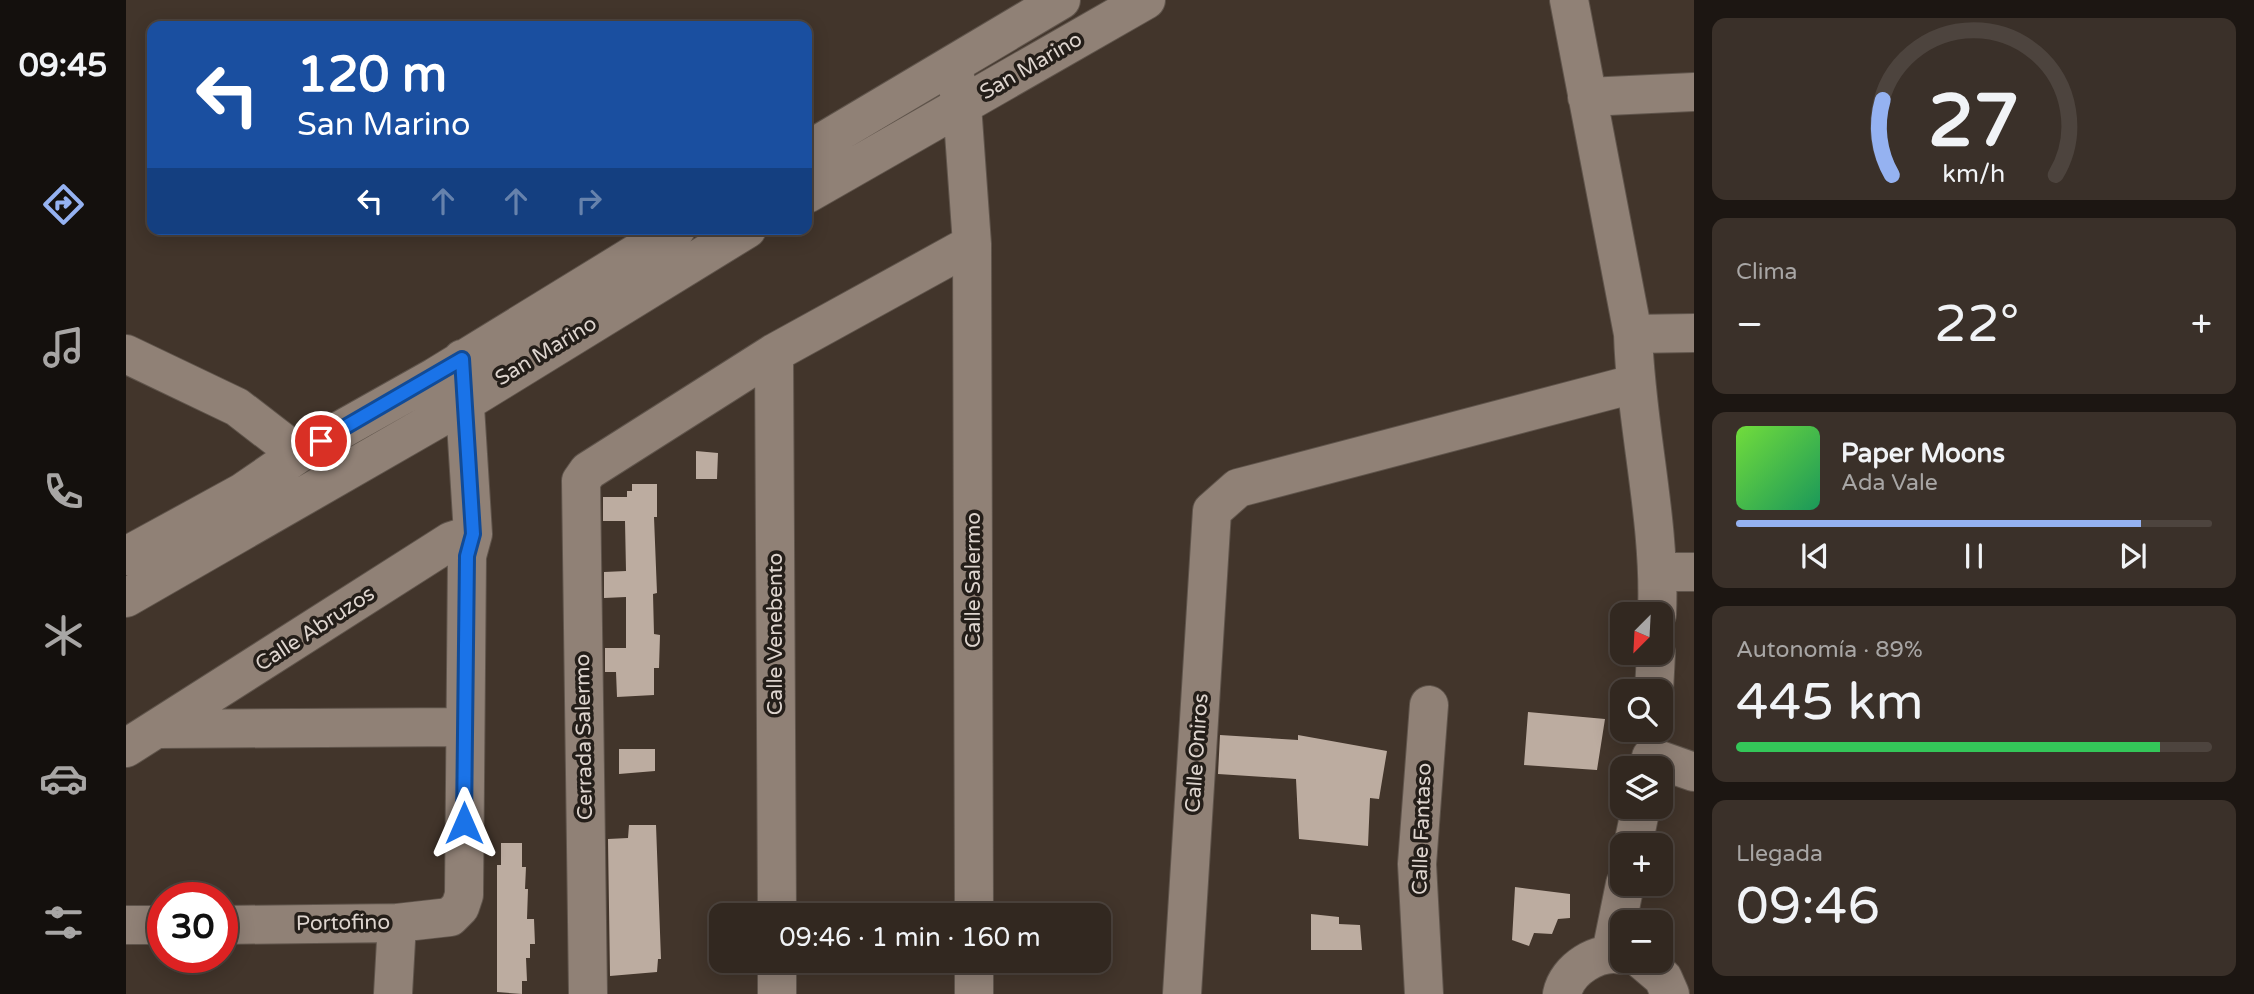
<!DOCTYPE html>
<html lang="es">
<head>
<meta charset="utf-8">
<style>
  :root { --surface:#322820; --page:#3a3029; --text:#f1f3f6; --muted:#a8a6a5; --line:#4d443e; --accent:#95b2f1 }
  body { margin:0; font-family:"Varela Round",sans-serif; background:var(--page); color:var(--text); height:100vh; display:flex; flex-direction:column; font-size:26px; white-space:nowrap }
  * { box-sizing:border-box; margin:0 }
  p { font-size:23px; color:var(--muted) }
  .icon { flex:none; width:38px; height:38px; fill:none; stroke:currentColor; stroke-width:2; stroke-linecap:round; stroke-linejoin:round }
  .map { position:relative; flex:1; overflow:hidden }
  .panel { display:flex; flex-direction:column; gap:18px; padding:18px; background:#1c1612; width:560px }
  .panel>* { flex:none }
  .banner { position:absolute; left:21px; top:21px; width:665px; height:214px; border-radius:14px; box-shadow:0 4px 18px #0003,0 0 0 2px var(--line); background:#1a4fa0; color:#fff; overflow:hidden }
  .needle { width:46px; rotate:204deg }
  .fabs { position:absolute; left:1484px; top:602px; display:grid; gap:14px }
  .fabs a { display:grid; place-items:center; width:63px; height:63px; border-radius:14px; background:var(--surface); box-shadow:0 4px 18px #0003,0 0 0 2px var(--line); font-size:35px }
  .speed { position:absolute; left:21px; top:882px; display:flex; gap:14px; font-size:35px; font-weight:700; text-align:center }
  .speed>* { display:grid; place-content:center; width:91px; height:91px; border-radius:50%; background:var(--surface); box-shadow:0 4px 18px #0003,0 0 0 2px var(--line); line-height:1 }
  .speed .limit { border:10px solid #d22; background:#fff; color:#111 }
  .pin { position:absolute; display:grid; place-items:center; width:60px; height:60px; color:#fff; margin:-30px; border:4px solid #fff; border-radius:50%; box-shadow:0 2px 7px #0007 }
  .me { position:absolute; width:77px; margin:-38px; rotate:0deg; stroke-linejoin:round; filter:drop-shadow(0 0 5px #0008) }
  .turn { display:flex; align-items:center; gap:24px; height:147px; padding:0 35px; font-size:32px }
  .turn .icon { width:91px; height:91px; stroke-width:2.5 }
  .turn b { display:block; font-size:49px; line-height:60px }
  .lanes { display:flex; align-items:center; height:66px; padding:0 35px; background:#0003; justify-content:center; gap:35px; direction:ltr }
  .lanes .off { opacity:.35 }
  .big { font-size:52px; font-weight:600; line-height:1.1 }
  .panel .tile { flex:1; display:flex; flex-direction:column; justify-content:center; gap:10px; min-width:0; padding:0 24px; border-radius:14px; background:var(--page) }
  .panel .dial { align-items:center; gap:0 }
  .dial svg { height:182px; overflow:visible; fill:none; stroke:var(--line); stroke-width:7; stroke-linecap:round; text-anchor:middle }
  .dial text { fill:var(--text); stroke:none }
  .song { display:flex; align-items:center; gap:21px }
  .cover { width:84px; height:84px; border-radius:10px; background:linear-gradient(135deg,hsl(100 70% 55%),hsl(150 70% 35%)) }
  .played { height:7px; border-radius:4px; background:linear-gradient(90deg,var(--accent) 85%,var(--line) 85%) }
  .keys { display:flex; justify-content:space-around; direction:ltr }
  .heat { display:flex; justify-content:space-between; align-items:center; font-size:38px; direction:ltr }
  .charge { height:10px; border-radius:5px; background:linear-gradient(90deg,#34c759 89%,var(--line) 0) }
  .trip { position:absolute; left:583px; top:903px; width:402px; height:70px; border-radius:14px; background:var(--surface); box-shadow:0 4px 18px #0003,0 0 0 2px var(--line); font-weight:600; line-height:70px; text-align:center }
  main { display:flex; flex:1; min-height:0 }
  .tabs { display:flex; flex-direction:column; width:126px; justify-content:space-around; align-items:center; background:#14100d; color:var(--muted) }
  .tabs .icon { width:49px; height:49px }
  .tabs .current { color:var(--accent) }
  .tabs b { font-size:32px; color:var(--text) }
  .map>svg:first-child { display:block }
  .building { fill:#bcaca0 }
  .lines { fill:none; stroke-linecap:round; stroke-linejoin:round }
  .minor-casing { stroke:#5f544b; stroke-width:40 }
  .minor { stroke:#908176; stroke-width:38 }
  .route-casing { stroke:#114b97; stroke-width:18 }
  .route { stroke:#1a73e8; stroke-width:12 }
  .labels { text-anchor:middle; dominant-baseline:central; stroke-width:7; stroke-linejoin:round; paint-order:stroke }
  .street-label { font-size:21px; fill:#ded5cf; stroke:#241e19 }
</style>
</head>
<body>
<main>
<nav class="tabs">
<b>09:45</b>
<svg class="icon current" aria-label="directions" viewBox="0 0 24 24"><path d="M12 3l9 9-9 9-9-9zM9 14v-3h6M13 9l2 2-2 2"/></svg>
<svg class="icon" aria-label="music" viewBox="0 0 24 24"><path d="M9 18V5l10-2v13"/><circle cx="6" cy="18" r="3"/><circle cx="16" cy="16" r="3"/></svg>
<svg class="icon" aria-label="phone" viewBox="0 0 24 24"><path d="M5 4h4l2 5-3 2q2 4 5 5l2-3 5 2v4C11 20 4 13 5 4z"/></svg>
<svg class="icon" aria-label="climate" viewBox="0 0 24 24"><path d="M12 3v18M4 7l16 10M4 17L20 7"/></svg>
<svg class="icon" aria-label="car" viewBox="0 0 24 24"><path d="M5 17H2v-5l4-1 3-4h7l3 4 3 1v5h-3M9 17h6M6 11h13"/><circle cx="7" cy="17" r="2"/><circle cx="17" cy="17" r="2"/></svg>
<svg class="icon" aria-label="filters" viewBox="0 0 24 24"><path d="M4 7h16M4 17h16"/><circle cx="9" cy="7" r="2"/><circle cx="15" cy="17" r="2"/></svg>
</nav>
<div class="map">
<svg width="1568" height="994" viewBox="0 0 1568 994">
  <rect width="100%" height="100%" fill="#42352b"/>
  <path class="building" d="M 570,451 L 592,453 L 591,479 L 570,479 Z
    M 506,484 L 531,484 L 531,517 L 528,517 L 531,593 L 527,594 L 528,634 L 534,635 L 533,668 L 528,668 L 528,695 L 491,697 L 490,672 L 479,672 L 479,648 L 500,648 L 500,597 L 478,598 L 478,572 L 500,571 L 499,521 L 477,521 L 477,497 L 501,497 L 501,491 L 506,491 Z
    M 1402,712 L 1479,719 L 1471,770 L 1398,765 Z
    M 1094,735 L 1172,740 L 1172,735 L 1261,751 L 1253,799 L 1244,798 L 1242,846 L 1173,839 L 1170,779 L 1092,774 Z
    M 493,749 L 529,749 L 529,771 L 493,774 Z
    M 503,825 L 530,825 L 535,959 L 532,959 L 531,972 L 484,976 L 482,839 L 502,838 Z
    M 375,843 L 396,843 L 396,867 L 400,867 L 399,889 L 402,889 L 401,919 L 408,919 L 409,944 L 404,944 L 404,958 L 400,958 L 401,981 L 396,981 L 396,994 L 371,992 L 371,865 L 375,865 Z
    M 1389,887 L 1444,894 L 1444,918 L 1432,919 L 1426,934 L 1408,933 L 1403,946 L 1386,940 Z
    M 1185,914 L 1213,917 L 1213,924 L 1234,925 L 1236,950 L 1185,950 Z"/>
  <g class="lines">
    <defs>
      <path id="minor" d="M 1443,0 L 1507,334 C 1510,428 1535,520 1531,614
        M 826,65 L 836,105 L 846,244 L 848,915
        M 1461,97 L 1568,92
        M 681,151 L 935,0
        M 681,194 L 1020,0
        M 1507,334 L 1568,333
        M 648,353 L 651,915
        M 0,354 L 111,407 L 172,454
        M 0,556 L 117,492 L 172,454 L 309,377 L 550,229
        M 1533,572 L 1568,572
        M 0,598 L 315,417 L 621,229
        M 1528,691 L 1530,653
        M 33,729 L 337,727
        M 0,748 L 325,541 L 347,534
        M 1525,757 L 1568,772
        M 1507,845 L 1515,807
        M 0,925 L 37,925
        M 96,925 L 271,923 L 324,917 L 334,907 L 338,895 L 341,556 L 347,534 L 336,359
        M 1485,953 L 1499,884
        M 651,961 L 651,994
        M 848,961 L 848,994
        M 1517,961 L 1537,978 L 1544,994
        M 267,994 L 271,923
        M 462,994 L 455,481 L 462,471 L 648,353 L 846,244
        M 1056,994 L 1086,511 L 1112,488 L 1508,384
        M 1298,994 L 1291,864 L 1303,705
        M 1436,994 C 1441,969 1472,950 1496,955"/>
    </defs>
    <use href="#minor" class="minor-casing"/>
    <use href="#minor" class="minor"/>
  </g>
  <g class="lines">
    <defs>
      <path id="route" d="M 195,441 L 336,359 L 347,534 L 341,556 L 338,823"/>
    </defs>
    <use href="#route" class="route-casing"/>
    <use href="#route" class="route"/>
  </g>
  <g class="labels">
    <g class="street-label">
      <text transform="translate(905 66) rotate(-30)">San Marino</text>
      <text transform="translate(420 351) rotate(-31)">San Marino</text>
      <text transform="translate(847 580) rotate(-90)">Calle Salermo</text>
      <text transform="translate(189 629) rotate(-33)">Calle Abruzos</text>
      <text transform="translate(649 634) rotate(-90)">Calle Venebento</text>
      <text transform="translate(458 737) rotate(-91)">Cerrada Salermo</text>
      <text transform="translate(1071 753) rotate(-86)">Calle Oniros</text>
      <text transform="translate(1296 829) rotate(-88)">Calle Fantaso</text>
      <text transform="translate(217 923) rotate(-1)">Portofino</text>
    </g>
  </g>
</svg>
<div class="fabs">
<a><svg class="needle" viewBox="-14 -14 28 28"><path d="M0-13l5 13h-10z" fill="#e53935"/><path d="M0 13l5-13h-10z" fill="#a8a6a5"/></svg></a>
<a><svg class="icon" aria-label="search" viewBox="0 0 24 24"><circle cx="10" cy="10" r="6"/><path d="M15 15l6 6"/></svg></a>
<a><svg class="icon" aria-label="layers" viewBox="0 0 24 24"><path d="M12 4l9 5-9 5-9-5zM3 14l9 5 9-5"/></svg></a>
<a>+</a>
<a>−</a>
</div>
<div class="speed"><div class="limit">30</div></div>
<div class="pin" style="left:195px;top:441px;background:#d93025"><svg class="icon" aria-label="arrive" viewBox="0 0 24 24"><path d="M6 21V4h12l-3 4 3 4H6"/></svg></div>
<svg class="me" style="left:338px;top:823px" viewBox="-20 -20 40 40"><path d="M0-17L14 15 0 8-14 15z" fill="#1a73e8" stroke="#fff" stroke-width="4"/></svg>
<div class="trip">09:46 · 1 min · 160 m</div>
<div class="banner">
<div class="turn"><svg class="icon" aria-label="left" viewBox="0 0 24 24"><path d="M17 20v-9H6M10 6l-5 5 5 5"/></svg><div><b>120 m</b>San Marino</div></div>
<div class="lanes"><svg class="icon" aria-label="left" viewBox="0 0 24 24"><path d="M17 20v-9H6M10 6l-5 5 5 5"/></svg><svg class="icon off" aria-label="ahead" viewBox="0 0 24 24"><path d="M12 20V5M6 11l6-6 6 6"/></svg><svg class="icon off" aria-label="ahead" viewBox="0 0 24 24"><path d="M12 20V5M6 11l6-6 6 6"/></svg><svg class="icon off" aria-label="right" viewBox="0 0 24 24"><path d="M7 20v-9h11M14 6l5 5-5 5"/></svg></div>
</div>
</div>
<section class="panel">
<div class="tile dial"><svg viewBox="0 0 100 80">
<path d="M14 69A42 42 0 1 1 86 69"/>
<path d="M14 69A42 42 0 0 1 10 36" stroke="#95b2f1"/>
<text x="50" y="56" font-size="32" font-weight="700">27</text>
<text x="50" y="72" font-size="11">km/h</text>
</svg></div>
<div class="tile"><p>Clima</p>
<div class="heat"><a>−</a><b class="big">22°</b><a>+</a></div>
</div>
<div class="tile">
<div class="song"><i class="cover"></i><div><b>Paper Moons</b><p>Ada Vale</p></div></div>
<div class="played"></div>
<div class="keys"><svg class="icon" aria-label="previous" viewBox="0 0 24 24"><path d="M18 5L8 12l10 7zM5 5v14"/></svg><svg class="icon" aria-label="pause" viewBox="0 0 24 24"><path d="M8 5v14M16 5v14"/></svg><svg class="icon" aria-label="next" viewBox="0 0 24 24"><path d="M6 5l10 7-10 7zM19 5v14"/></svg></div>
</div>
<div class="tile"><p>Autonomía · 89%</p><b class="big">445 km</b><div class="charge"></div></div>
<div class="tile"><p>Llegada</p><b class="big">09:46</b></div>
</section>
</main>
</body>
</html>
